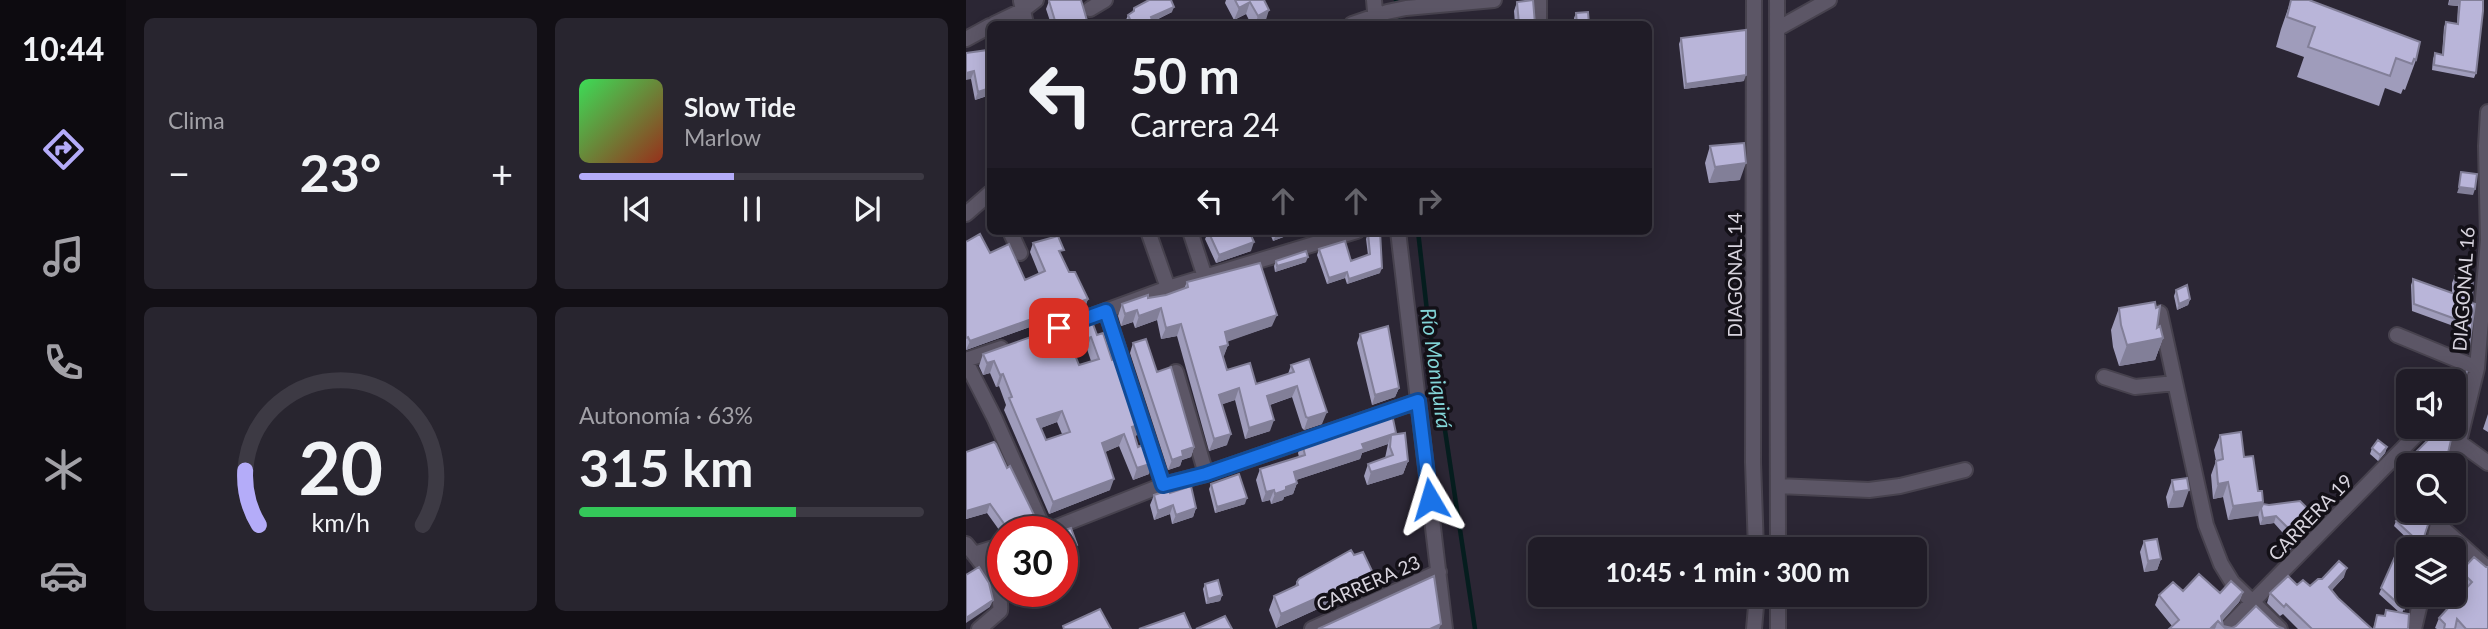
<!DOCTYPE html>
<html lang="es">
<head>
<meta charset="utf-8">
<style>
  :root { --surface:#201c27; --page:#28252f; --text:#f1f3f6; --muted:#a2a1a7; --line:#3d3a44; --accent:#b4acf9 }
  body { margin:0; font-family:Lato,sans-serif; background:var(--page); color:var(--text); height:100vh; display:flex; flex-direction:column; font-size:26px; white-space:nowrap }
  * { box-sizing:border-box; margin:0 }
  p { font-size:23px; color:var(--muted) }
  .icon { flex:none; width:38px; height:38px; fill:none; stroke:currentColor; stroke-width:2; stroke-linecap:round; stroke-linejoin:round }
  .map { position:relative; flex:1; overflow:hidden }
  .side { display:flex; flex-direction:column; gap:18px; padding:18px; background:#120f15; width:840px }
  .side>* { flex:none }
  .banner { position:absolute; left:21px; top:21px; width:665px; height:214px; border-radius:10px; box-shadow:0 4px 18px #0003,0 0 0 2px var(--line); background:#201c27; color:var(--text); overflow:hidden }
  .fabs { position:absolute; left:1430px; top:369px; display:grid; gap:14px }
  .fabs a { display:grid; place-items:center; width:70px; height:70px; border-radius:10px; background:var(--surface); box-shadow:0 4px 18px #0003,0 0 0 2px var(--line); font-size:35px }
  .speed { position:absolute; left:21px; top:516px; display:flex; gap:14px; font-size:35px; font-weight:700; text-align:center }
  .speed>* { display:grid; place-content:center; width:91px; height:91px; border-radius:50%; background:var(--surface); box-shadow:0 4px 18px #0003,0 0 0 2px var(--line); line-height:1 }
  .speed .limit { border:10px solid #d22; background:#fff; color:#111 }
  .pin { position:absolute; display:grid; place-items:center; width:60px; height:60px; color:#fff; margin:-30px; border-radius:14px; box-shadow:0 4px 10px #0006 }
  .me { position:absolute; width:77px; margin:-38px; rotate:353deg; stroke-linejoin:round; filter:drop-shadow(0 0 5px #0008) }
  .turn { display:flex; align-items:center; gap:24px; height:147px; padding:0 28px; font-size:32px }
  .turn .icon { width:91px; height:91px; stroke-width:2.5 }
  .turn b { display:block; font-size:49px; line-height:60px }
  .lanes { display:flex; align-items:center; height:66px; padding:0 28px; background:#0003; justify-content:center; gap:35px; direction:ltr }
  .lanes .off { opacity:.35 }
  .big { font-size:52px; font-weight:700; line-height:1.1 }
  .side .tile { flex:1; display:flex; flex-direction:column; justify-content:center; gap:10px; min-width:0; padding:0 24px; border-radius:10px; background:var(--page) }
  .side .dial { align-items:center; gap:0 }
  .dial svg { height:182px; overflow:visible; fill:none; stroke:var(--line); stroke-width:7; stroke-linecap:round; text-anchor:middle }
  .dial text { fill:var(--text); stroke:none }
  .song { display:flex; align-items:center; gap:21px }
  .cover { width:84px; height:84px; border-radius:10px; background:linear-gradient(135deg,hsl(130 70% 55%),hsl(10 70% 35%)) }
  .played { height:7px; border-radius:4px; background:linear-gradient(90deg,var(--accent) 45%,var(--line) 45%) }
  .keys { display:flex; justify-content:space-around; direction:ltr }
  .heat { display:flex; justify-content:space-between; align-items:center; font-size:38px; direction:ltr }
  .charge { height:10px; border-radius:5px; background:linear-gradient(90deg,#34c759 63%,var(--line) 0) }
  .side .tiles { flex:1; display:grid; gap:18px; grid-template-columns:repeat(2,1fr) }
  .trip { position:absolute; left:562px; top:537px; width:399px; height:70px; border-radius:10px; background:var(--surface); box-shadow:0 4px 18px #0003,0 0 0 2px var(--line); font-weight:700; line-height:70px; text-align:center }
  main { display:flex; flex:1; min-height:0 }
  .tabs { display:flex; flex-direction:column; width:126px; justify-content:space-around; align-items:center; background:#0d0b10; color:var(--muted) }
  .tabs .icon { width:49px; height:49px }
  .tabs .selected { color:var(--accent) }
  .tabs b { font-size:32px; color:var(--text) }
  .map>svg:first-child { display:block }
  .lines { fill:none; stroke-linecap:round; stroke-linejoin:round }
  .stream { stroke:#051d1e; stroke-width:4.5 }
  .minor-casing { stroke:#47424e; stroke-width:18 }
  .minor { stroke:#5c5666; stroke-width:14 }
  .wall { fill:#9f9cbb; fill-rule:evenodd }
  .shaded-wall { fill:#827f98 }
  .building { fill:#b9b5d9; stroke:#827f98; stroke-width:2; fill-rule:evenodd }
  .route-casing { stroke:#114b97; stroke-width:18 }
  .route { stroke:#1a73e8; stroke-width:12 }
  .labels { text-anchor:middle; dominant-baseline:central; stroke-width:7; stroke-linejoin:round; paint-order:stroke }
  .street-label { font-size:19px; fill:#d8d4de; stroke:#131017 }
  .water-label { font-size:21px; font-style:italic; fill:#82d4d7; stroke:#131017 }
</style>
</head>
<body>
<main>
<nav class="tabs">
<b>10:44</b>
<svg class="icon selected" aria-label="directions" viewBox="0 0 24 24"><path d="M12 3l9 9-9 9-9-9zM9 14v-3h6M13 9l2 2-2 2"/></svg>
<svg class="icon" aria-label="music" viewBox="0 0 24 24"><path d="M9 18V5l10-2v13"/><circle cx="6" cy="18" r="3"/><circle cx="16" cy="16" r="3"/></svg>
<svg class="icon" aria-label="phone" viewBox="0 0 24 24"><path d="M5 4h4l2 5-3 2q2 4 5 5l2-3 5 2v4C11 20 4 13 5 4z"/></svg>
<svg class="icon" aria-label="climate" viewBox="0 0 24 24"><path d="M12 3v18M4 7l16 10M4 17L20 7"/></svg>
<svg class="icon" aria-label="car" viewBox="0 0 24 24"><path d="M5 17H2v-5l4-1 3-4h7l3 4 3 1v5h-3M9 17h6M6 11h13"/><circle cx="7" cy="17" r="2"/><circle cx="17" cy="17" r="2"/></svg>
</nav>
<section class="side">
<div class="tiles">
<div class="tile"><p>Clima</p>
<div class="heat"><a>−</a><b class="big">23°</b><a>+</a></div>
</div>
<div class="tile">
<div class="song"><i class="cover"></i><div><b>Slow Tide</b><p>Marlow</p></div></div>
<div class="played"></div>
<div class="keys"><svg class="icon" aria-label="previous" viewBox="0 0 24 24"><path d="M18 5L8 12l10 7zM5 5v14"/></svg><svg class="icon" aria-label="pause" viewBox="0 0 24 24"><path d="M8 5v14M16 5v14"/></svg><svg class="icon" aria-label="next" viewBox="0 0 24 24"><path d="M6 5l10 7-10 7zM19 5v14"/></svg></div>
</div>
<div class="tile dial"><svg viewBox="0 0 100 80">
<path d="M14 69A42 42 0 1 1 86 69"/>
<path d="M14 69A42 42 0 0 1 8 45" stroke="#b4acf9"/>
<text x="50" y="56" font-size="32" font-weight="700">20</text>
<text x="50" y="72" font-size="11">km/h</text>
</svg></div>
<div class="tile"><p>Autonomía · 63%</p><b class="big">315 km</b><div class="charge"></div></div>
</div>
</section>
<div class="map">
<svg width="1522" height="629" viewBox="0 0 1522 629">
  <rect width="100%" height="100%" fill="#2b2634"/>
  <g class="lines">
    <path class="stream" d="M 430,0 L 432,24
      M 452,231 L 461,311 L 509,629"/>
    <defs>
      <path id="minor" d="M 408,0 L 410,23
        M 573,0 L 573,24
        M 788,0 L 787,462 L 790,550
        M 811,0 L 812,550
        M 55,1 L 60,24
        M 124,9 L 139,0
        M 28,24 L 57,10 L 70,0
        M 386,24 L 421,12 L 440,8 L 528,0
        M 811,29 L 863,0
        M 0,39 L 24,26
        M 0,214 L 24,193
        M 44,231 L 54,253
        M 182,231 L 202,288
        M 224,231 L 239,277
        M 432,231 L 479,629
        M 140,311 L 197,485
        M 1194,313 L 1240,525 L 1255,564 L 1266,582 L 1314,629
        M 107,323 L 202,288 L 391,231
        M 1431,335 L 1511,368
        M 0,360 L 35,348
        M 0,362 L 29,419 L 79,532
        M 210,372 L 240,474
        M 1138,377 L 1169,387 L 1209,383
        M 1493,442 L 1522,463
        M 1487,466 L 1511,368 L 1522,240 L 1520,146 L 1522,112
        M 812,486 L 903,490 L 934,486 L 999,470
        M 1472,524 L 1522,569
        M 78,532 L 197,485 L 240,474 L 452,401
        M 0,544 C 14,561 37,588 34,611 L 13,629
        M 1466,550 L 1475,511
        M 8,554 L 37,545
        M 812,595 L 812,629
        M 346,629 L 473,572
        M 788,629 L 791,595
        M 1260,629 L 1454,431
        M 1448,629 L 1456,595"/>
    </defs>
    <use href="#minor" class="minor-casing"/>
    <use href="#minor" class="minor"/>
  </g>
  <path class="wall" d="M 260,0 L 298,0 L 299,23 L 295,24 L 285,24 L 280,14 L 268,20 L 259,3 Z
    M 1325,0 L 1450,60 L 1439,90 L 1437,89 L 1435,94 L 1419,88 L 1413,106 L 1331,77 L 1338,57 L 1310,47 L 1315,29 Z
    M 1483,0 L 1517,0 L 1510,73 L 1508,78 L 1466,70 L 1467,59 L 1469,53 L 1476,55 L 1478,27 L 1480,22 L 1491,24 L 1492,6 L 1482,5 Z
    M 83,1 L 122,24 L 85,24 L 80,9 Z
    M 551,2 L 569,24 L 549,24 L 548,11 Z
    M 168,8 L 206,12 L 186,22 L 185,24 L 162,24 L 160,20 L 162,15 L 166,12 Z
    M 610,13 L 623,24 L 609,24 L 608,18 Z
    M 715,38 L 778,81 L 718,89 L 713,44 Z
    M 0,53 L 24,66 L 24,95 L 9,100 Z
    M 744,146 L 774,180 L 743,183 L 739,163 Z
    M 241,231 L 292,231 L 284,234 L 285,251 L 250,263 L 239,239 L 242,233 Z
    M 303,231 L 333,231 L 307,241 Z
    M 402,233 L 414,273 L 381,284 L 379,278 L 361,284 L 351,255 L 353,249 L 385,261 L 402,255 L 400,239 Z
    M 0,242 L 24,253 L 59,280 L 73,274 L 64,252 L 67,243 L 95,256 L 103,272 L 122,299 L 119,307 L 0,350 Z
    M 310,261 L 340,262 L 309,272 L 308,266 Z
    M 1489,276 L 1503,347 L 1500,353 L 1490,349 L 1493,328 L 1446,311 L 1445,285 L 1447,279 L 1486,293 L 1486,283 Z
    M 221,282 L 306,326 L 261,341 L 262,345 L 257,357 L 261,370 L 290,384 L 322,374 L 325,365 L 356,424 L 338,430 L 336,428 L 326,397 L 304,405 L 304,431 L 279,439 L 269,400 L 256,404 L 261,445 L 243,451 L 211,336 L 195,339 L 191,320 L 169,328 L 167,322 L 155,326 L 152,316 L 156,304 L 200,295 L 218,289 Z
    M 1210,290 L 1224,299 L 1222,305 L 1211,310 L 1208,296 Z
    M 1153,308 L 1191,328 L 1197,338 L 1189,360 L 1153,366 L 1147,347 L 1145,330 Z
    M 394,334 L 433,388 L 429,397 L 406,405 L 391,343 Z
    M 131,335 L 146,360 L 175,424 L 171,435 L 169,436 L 172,447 L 183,474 L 167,480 L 153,446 L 139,452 L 144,490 L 83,514 L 38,410 L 40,405 L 33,386 L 30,387 L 24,373 L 17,375 L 13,366 L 17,354 ZM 121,349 L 125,361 L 113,365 L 108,354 ZM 91,422 L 96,434 L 80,440 L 75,428 Z
    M 167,343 L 191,372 L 228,447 L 225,457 L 216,460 L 214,466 L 202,470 L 164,353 Z
    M 1501,371 L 1492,407 L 1490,413 L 1488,411 L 1488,407 Z
    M 1522,414 L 1522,432 L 1517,429 Z
    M 1470,427 L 1479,466 L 1442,466 L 1442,469 L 1439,467 L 1442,460 L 1462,440 L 1464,435 Z
    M 430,434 L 442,461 L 437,474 L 401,485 L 398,476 L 402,464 L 419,458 L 422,444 L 396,453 L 394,459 L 330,480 L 331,483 L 327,494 L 318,497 L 317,500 L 305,504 L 304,500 L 296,502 L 290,480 L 294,469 L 333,457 L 332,453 L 336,443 Z
    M 1254,435 L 1278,457 L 1297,504 L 1350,517 L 1347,525 L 1324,550 L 1321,546 L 1323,540 L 1308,523 L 1294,525 L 1292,515 L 1262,520 L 1257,497 L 1247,499 L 1245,475 L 1250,461 L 1248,450 Z
    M 1421,447 L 1419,453 L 1412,461 L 1404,454 L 1406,448 Z
    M 0,452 L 41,468 L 69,517 L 66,526 L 44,532 L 37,532 L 36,534 L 21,513 L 0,519 Z
    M 1206,480 L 1217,507 L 1202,508 L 1200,497 Z
    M 245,484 L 279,504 L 249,513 L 243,489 Z
    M 204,493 L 230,508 L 227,517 L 206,524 L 204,514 L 188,520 L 184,505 L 188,495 Z
    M 1430,521 L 1456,543 L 1451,548 L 1428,526 Z
    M 96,532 L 111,545 L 106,559 L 96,562 Z
    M 1178,541 L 1195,559 L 1191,570 L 1178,572 L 1174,552 Z
    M 37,551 L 37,580 L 27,564 L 31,553 Z
    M 1431,552 L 1442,595 L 1445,595 L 1436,613 L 1442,629 L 1407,629 L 1411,615 L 1418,616 L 1420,610 L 1434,613 L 1413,594 Z
    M 1520,567 L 1522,629 L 1471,629 L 1469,628 L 1473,618 L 1500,589 L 1491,581 L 1495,571 Z
    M 1378,577 L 1366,590 L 1372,598 L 1406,629 L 1332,629 L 1317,614 L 1314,616 L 1301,603 L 1304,593 L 1331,585 L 1344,586 L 1356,579 Z
    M 331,582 L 402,586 L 310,628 L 303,610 L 308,596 L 329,586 Z
    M 239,584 L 256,595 L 254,601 L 240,604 L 237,589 Z
    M 1277,592 L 1273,602 L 1256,621 L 1257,626 L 1266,628 L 1311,626 L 1318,629 L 1203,629 L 1206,626 L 1189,605 L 1193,595 Z"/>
  <path class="shaded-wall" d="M 1484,0 L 1494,0 L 1492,6 L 1482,5 Z
    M 284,2 L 280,14 L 268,20 L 273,8 Z
    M 208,7 L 206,12 L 186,22 L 185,24 L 175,24 L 185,17 Z
    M 303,10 L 299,23 L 295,24 L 289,24 L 292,16 Z
    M 8,71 L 5,79 L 0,80 L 0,73 Z
    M 780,75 L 778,81 L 718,89 L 720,84 Z
    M 24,88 L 24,95 L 9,100 L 12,92 Z
    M 780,163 L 774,180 L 743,183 L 749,167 Z
    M 1493,187 L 1509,189 L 1507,195 L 1491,193 Z
    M 315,231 L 333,231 L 307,241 L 311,233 Z
    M 288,242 L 285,251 L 250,263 L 253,255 Z
    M 342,257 L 340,262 L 309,272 L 311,266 Z
    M 416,268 L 414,273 L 381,284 L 383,279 Z
    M 381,272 L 379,278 L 361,284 L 363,278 Z
    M 122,299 L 119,307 L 0,350 L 4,341 Z
    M 1224,299 L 1222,305 L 1211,310 L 1213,304 Z
    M 195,308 L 191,320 L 169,328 L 173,316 Z
    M 171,310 L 167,322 L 155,326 L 159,314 Z
    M 311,315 L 306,326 L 255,344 L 259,332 Z
    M 215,324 L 211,336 L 195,339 L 200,328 Z
    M 125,337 L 121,349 L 101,357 L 105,345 Z
    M 1197,338 L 1189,360 L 1153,366 L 1161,345 Z
    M 262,345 L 258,356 L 250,359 L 254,347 Z
    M 28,361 L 24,373 L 17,375 L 21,363 Z
    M 37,374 L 33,386 L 30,387 L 34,375 Z
    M 331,386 L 326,397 L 297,407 L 301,396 Z
    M 273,388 L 269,400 L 249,407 L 253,395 Z
    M 433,388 L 429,397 L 406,405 L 409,395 Z
    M 96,411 L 91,422 L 67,431 L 71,419 Z
    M 361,412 L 356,424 L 338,430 L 342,418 Z
    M 308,420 L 304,431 L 279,439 L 283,428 Z
    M 175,424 L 171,435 L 162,439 L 166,427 Z
    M 430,433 L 426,443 L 425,435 L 422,444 L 396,453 L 394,459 L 324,482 L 328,472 L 396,444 Z
    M 158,434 L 153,446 L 132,455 L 136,443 Z
    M 265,434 L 261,445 L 243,451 L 248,439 Z
    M 228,447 L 225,457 L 216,460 L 214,466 L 202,470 L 206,460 L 216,451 Z
    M 1421,447 L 1419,453 L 1412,461 L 1414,455 Z
    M 442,461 L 437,474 L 401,485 L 405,472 Z
    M 187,463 L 183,474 L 167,480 L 171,468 Z
    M 148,479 L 144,490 L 83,514 L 87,502 Z
    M 1262,482 L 1257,497 L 1247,499 L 1252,484 Z
    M 331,483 L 327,494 L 318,497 L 317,500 L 305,504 L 309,494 L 320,487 Z
    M 308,490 L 304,500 L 296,502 L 300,492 Z
    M 1223,490 L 1217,507 L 1202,508 L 1208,492 Z
    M 281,498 L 279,504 L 249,513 L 251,507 Z
    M 1297,502 L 1292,516 L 1262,520 L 1267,506 Z
    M 24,504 L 21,513 L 0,519 L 0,511 Z
    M 207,505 L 204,514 L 188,520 L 192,511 Z
    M 230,508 L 227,517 L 206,524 L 210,515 Z
    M 1310,516 L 1308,523 L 1294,525 L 1297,518 Z
    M 69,517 L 66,526 L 44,532 L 37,532 L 36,534 L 39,525 Z
    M 1350,517 L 1347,525 L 1324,550 L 1327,542 Z
    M 111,545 L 106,559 L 96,562 L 96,559 L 100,549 Z
    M 1195,559 L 1191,570 L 1178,572 L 1182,561 Z
    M 1381,568 L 1378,577 L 1360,596 L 1363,587 Z
    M 407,573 L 402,586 L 310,628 L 315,614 Z
    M 1277,592 L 1273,602 L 1254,623 L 1255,616 Z
    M 256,595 L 254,601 L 240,604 L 242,599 Z
    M 27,600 L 24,607 L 0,623 L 0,618 Z
    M 1252,621 L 1249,629 L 1244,629 Z
    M 475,624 L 473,629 L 464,629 Z"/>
  <path class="building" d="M 84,0 L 115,0 L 122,24 L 90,24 L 83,1 Z
    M 183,0 L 205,0 L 208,7 L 185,17 L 186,20 L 175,24 L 166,24 L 162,15 L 168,11 L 168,8 Z
    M 269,0 L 298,0 L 303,10 L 292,16 L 284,2 L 273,8 Z
    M 567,0 L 569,24 L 553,24 L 551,2 Z
    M 1325,0 L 1343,0 L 1454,42 L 1450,60 L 1448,59 L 1446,64 L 1430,58 L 1424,76 L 1342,47 L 1349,27 L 1321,17 Z
    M 1491,0 L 1517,0 L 1517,11 L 1510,73 L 1468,65 L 1469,53 L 1477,55 L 1480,22 L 1492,24 L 1494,0 Z
    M 622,12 L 623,24 L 611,24 L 610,13 Z
    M 780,30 L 780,75 L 720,84 L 715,38 Z
    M 22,50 L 24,66 L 24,88 L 12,92 L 8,71 L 0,73 L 0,53 Z
    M 778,143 L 780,163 L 749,167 L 744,146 Z
    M 1495,172 L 1511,174 L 1509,189 L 1493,187 Z
    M 242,231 L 283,231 L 288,242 L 253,255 Z
    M 409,231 L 414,231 L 416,268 L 383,279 L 381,272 L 363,278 L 353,249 L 379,241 L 385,261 L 404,254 L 402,233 Z
    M 14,234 L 24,253 L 43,244 L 59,280 L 79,271 L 67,243 L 92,236 L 98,250 L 93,251 L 103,272 L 109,272 L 122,299 L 4,341 L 2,337 L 0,338 L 0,242 Z
    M 340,251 L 342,257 L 311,266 L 310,261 Z
    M 294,263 L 311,315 L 259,332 L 262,345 L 254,347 L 261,370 L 284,363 L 290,384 L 328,372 L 325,365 L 343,359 L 361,412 L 342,418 L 340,417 L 331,386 L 301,396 L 308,420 L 283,428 L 273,388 L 253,395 L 265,434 L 248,439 L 215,324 L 200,328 L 195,308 L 173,316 L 171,310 L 159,314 L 156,304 L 182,295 L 182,298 L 200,295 L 222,287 L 221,282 Z
    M 1489,276 L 1507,277 L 1506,303 L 1509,304 L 1503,347 L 1493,342 L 1495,321 L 1448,304 L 1447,279 L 1489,294 Z
    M 1221,285 L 1224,299 L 1213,304 L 1210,290 Z
    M 1189,302 L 1190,308 L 1194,306 L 1191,328 L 1194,326 L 1197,338 L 1161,345 L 1155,325 L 1153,308 Z
    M 124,316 L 131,335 L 137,333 L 146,360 L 153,357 L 175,424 L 166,427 L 172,447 L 181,443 L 187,463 L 171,468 L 158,434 L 136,443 L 148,479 L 87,502 L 43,398 L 46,397 L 37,374 L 34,375 L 28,361 L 21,363 L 17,354 ZM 125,337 L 133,359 L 113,365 L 105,345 ZM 96,411 L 104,432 L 80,440 L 71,419 Z
    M 422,326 L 433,388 L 409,395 L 394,334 Z
    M 180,339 L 191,372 L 205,367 L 228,447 L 216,451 L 217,456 L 206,460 L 167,343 Z
    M 1501,371 L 1492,407 L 1488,405 Z
    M 422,414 L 426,414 L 430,433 L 396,444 L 398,449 L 328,472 L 331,483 L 320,487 L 320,490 L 309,494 L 308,490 L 300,492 L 294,469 L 339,455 L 336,443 Z
    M 1470,427 L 1488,427 L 1479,466 L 1448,466 L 1442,460 L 1465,437 L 1464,435 Z
    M 1275,432 L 1278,457 L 1287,456 L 1292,491 L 1296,491 L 1297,502 L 1267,506 L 1262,482 L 1252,484 L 1250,461 L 1257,459 L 1254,435 Z
    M 439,433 L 442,461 L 405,472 L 402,464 L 427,455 L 424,447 L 425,435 Z
    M 1412,440 L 1421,447 L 1414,455 L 1406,448 Z
    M 28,442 L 30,444 L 41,468 L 44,466 L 69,517 L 39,525 L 24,504 L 0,511 L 0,452 Z
    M 273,474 L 281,498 L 251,507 L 245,484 Z
    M 1221,478 L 1223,490 L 1208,492 L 1206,480 Z
    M 225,486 L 230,508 L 210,515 L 207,505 L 192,511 L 188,495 L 203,490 L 204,493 Z
    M 1334,501 L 1350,517 L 1327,542 L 1324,538 L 1328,534 L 1310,516 L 1297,518 L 1295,508 L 1297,504 L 1303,505 Z
    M 1442,506 L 1442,511 L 1466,512 L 1458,537 L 1453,542 L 1430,521 L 1440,510 Z
    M 105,528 L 111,545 L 100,549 L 96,531 Z
    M 1191,539 L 1195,559 L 1182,561 L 1178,541 Z
    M 385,550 L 388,555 L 397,552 L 407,573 L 315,614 L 308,596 L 332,585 L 331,582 L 333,579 Z
    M 37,551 L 37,562 L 31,553 Z
    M 1431,552 L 1442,561 L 1442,595 L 1444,595 L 1438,609 L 1415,588 Z
    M 1508,557 L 1520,567 L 1522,567 L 1522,629 L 1500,629 L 1491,619 L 1489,629 L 1478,629 L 1479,624 L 1473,618 L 1506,582 L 1495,571 Z
    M 1373,561 L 1381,568 L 1363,587 L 1372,598 L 1406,629 L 1346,629 L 1320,604 L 1318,607 L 1304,593 L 1322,576 L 1331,585 L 1337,580 L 1344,586 L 1352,579 L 1356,579 Z
    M 13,567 L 23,583 L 27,600 L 0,618 L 0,575 Z
    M 1233,574 L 1254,593 L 1265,581 L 1277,592 L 1255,616 L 1257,626 L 1266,628 L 1270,626 L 1290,606 L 1311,626 L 1318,629 L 1260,629 L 1252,621 L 1244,629 L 1203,629 L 1213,620 L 1193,595 L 1207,582 L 1217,591 Z
    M 468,576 L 475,624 L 464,629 L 352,629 Z
    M 252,580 L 256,595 L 242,599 L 239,584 Z
    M 134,609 L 145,629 L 98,629 L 97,626 Z
    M 1420,610 L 1443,614 L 1442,629 L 1408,629 L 1411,615 L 1419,616 Z
    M 218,613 L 225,629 L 173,629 Z
    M 259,616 L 266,629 L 230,629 Z"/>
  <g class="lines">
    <defs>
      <path id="route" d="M 93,328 L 140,311 L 197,485 L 240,474 L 452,401 L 464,499"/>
    </defs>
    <use href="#route" class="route-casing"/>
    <use href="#route" class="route"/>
  </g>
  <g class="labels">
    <g class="street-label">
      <text transform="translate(768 275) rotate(-90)">DIAGONAL 14</text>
      <text transform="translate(1497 289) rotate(-86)">DIAGONAL 16</text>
      <text transform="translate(1344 517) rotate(-46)">CARRERA 19</text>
      <text transform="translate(402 583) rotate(-24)">CARRERA 23</text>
    </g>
    <g class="water-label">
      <text transform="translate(471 368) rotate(82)">Río Moniquirá</text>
    </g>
  </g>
</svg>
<div class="fabs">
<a><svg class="icon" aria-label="sound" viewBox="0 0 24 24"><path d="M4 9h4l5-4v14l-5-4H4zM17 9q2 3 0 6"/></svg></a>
<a><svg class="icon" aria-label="search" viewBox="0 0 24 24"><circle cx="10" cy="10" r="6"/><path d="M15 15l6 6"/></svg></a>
<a><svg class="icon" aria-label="layers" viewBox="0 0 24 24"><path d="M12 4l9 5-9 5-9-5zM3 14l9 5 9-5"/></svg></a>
</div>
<div class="speed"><div class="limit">30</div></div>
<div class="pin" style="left:93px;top:328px;background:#d93025"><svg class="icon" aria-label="arrive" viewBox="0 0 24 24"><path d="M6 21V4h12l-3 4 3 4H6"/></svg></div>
<svg class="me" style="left:464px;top:499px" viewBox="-20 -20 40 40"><path d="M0-17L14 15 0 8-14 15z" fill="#1a73e8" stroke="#fff" stroke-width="4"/></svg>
<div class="trip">10:45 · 1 min · 300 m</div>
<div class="banner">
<div class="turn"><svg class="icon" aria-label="left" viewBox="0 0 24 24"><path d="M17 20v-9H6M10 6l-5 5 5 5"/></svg><div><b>50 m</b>Carrera 24</div></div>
<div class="lanes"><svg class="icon" aria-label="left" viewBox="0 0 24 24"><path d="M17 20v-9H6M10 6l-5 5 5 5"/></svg><svg class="icon off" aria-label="ahead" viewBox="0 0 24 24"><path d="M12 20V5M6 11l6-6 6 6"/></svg><svg class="icon off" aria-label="ahead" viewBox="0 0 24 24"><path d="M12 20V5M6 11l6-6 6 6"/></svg><svg class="icon off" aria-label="right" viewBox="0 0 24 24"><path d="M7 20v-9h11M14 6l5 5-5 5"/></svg></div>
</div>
</div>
</main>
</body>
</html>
